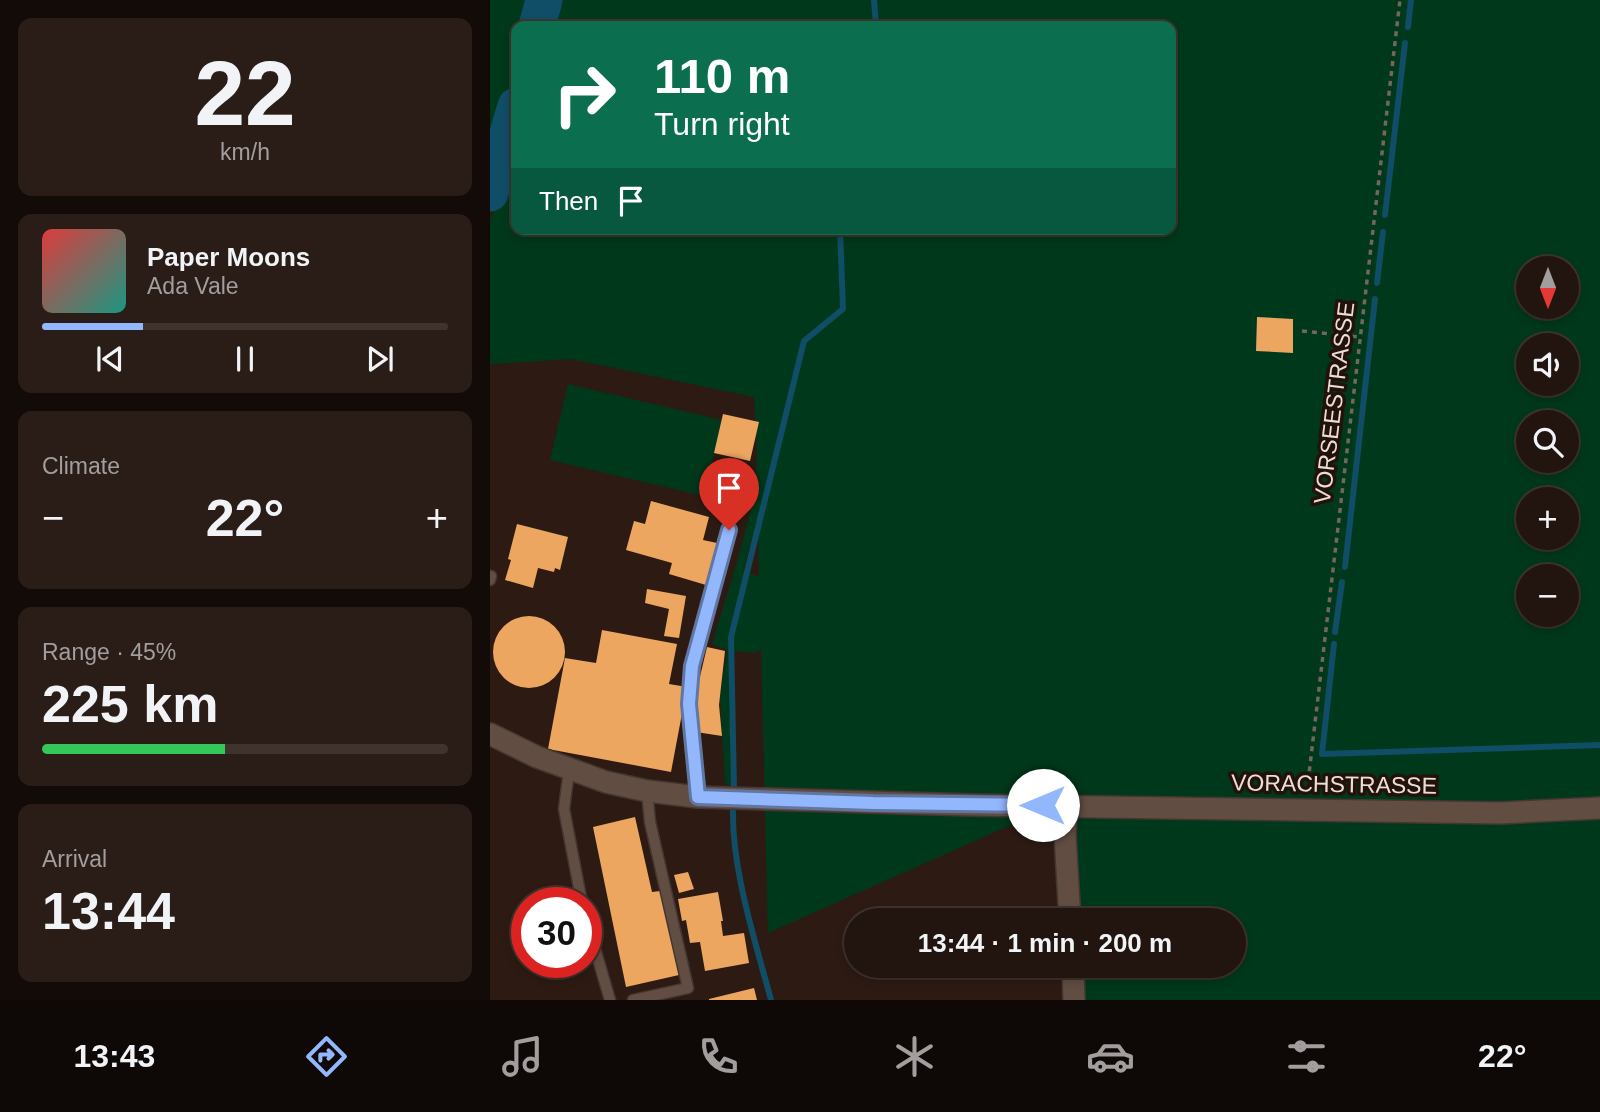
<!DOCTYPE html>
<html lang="en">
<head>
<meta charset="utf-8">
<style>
  :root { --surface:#22140e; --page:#2a1d17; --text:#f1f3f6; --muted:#a29e9e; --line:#3f332e; --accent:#93b7fd }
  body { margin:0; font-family:Arial,sans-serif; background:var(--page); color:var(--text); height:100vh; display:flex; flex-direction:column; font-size:26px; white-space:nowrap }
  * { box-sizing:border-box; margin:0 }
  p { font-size:23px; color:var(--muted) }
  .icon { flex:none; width:38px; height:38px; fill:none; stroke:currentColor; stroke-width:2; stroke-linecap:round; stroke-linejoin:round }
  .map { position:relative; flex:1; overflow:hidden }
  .details { display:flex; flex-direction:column; gap:18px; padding:18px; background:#130b08; width:490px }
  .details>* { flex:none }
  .guide { position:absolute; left:21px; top:21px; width:665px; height:214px; border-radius:14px; box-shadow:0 4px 10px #0003,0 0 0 2px var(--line); background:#0b6e4f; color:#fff; overflow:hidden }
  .needle { width:46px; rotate:180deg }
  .tools { position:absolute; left:1026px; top:256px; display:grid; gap:14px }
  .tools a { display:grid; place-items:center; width:63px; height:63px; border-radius:50%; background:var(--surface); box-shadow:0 4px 10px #0003,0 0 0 2px var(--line); font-size:35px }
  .speed { position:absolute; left:21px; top:887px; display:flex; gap:14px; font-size:35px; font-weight:700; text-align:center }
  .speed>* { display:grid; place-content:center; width:91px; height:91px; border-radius:50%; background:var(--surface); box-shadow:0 4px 10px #0003,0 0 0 2px var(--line); line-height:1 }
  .speed .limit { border:10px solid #d22; background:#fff; color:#111 }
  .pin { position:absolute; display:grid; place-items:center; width:60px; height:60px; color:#fff; margin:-72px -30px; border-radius:50% 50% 50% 0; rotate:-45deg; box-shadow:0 0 7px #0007 }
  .pin .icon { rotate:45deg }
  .me { position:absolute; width:77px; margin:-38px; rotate:270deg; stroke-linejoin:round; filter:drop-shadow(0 0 5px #0008) }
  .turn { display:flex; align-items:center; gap:24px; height:147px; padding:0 28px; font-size:32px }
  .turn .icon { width:91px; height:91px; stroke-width:2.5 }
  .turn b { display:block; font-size:49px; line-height:60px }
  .then { display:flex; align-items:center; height:66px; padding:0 28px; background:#0003; gap:14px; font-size:26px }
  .big { font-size:52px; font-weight:700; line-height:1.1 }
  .details .widget { flex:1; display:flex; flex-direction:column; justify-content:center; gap:10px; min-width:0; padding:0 24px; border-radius:14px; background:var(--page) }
  .details .dial { align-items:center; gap:0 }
  .dial b { font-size:91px; line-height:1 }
  .song { display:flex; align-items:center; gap:21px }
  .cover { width:84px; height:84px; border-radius:10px; background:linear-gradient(135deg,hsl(0 70% 55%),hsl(170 70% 35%)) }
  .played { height:7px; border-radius:4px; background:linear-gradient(90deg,var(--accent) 25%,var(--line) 25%) }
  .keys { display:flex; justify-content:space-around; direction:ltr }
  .heat { display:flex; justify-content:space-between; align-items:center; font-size:38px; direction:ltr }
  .charge { height:10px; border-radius:5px; background:linear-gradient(90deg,#34c759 45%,var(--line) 0) }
  .trip { position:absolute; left:354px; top:908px; width:402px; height:70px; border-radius:35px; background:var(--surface); box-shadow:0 4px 10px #0003,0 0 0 2px var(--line); font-weight:700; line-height:70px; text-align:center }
  .tabs { display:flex; height:112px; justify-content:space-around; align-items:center; background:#0e0806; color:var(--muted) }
  .tabs .icon { width:49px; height:49px }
  .tabs .on { color:var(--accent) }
  .tabs b { font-size:32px; color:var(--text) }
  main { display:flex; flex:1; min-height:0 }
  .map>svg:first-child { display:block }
  .green { fill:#00381b; fill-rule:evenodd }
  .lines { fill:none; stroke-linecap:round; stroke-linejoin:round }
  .stream { stroke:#104d66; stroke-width:6 }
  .river { stroke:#104d66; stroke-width:37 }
  .building { fill:#eca65f }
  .lane-casing { stroke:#443630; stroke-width:13 }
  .street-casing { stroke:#443630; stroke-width:24 }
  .path { stroke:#75655d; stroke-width:3.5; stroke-dasharray:5 5; stroke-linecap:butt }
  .lane { stroke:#624d43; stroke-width:10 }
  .street { stroke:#624d43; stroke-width:21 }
  .route-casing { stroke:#6077a4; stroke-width:18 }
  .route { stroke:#93b7fd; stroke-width:12 }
  .labels { text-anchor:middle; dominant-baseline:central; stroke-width:7; stroke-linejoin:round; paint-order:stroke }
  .street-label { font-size:23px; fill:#ebded8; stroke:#23120a }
</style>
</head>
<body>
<main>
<section class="details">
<div class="widget dial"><b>22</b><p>km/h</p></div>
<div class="widget">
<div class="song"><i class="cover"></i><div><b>Paper Moons</b><p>Ada Vale</p></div></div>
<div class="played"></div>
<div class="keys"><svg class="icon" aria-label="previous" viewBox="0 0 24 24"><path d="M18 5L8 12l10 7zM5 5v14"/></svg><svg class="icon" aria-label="pause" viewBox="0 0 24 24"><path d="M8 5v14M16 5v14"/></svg><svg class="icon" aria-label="next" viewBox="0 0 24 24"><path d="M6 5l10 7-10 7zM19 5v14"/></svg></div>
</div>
<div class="widget"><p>Climate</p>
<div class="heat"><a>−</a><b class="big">22°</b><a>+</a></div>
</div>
<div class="widget"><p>Range · 45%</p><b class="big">225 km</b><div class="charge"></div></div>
<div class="widget"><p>Arrival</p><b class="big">13:44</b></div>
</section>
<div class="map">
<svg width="1110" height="1000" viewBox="0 0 1110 1000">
  <rect width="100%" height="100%" fill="#2d1b13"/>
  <path class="green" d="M 0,0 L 43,0 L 36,26 L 26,26 L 26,63 L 0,156 Z
    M 66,0 L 1110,0 L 1110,801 L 948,808 L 577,800 L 278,933 L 271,649 L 265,653 L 245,651 L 240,677 L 241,787 L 235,783 L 230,698 L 237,650 L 222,644 C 238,589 262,524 266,467 C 268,444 265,420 264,397 L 81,359 L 0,364 L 0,221 L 26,148 L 26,229 L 681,229 L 681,26 L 59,26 ZM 1038,268 L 1076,268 L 1076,306 L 1038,306 ZM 1038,345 L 1076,345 L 1076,383 L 1038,383 ZM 1038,422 L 1076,422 L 1076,460 L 1038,460 ZM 1038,499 L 1076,499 L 1076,537 L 1038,537 ZM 268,538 L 269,577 L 268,577 L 254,569 L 261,541 ZM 1038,576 L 1076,576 L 1076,614 L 1038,614 Z
    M 78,384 L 232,420 L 214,496 L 60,460 Z
    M 577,806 L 1110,808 L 1110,1000 L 584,1000 L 583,966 L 744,966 L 744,920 L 580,920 Z
    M 387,919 L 572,919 L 572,920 L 387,920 Z
    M 384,966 L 575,966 L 575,967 L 385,971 Z"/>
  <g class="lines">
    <path class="stream" d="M 384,0 L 386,26
      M 918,27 L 921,0
      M 895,215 L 915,43
      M 887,283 L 893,232
      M 855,567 L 885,299
      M 845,632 L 852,582
      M 844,644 L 832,754 L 1110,745
      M 244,789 L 241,637 L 314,341 L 353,309 L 350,229
      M 243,806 C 241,868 265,940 281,1000"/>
    <path class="river" d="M 47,26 L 54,0
      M 0,193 L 26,106"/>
  </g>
  <path class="building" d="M 767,317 L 803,319 L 803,353 L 766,351 Z
    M 233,414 L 269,422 L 260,461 L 224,453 Z
    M 161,501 L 219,517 L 213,540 L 227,543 L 216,585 L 179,574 L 182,563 L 136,550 L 144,521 L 155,524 Z
    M 27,524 L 78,537 L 70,570 L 65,568 L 64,572 L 48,568 L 43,588 L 15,580 L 21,560 L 18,559 Z
    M 157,589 L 196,596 L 189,638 L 174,636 L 179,609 L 155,603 Z
    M3 652a36 36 0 1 1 72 0a36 36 0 1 1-72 0Z
    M 112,630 L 187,644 L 179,684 L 197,687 L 181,772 L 58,749 L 75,658 L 106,663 Z
    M 217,647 L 235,651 L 229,705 L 232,736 L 206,732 L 203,706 Z
    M 145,817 L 162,892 L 170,891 L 189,975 L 136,987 L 103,827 Z
    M 198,872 L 204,889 L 189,893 L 184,875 Z
    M 228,892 L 233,921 L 231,921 L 233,936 L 254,933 L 259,963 L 215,971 L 210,942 L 200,943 L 196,920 L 192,921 L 188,899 Z
    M 264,988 L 267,1000 L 219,1000 L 219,999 Z"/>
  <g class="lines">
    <defs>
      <path id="lane" d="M 0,580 L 1,576
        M 79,770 L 74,809 L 92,903
        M 208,797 L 199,703 L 202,666 L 213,634 L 239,530
        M 96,918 L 120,1000
        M 143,1000 L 198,988 L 160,822 L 157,791"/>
      <path id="street" d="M 0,734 L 47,757 L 116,782 L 157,791 L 208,797 L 481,805 L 1010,813 L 1110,808
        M 577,806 L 575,834 L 580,920
        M 583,966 L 584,1000"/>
    </defs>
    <use href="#lane" class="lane-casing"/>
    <use href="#street" class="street-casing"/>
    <path class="path" d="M 812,331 L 869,337
      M 817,791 L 910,0"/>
    <use href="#lane" class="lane"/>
    <use href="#street" class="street"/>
  </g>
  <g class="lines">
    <defs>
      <path id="route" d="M 239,530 L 202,666 L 199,704 L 208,797 L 383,803 L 553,805"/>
    </defs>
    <use href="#route" class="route-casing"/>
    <use href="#route" class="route"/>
  </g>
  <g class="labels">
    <g class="street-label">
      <text transform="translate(844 403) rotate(-83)">VORSEESTRASSE</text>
      <text transform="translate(844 784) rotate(1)">VORACHSTRASSE</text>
    </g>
  </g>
</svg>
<div class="tools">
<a><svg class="needle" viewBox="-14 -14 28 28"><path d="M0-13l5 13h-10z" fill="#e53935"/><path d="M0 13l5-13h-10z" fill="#a29e9e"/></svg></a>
<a><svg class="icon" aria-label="sound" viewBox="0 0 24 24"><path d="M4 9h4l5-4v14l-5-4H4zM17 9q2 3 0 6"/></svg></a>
<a><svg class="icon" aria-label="search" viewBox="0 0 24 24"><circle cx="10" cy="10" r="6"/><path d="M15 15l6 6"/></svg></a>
<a>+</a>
<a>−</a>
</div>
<div class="speed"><div class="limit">30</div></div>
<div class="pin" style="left:239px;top:530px;background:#d93025"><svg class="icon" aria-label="arrive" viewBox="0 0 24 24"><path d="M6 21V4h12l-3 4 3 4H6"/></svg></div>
<svg class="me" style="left:553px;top:805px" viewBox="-20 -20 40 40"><circle r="19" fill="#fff"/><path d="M0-13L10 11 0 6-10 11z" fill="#93b7fd"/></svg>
<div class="trip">13:44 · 1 min · 200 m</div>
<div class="guide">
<div class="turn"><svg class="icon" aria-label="right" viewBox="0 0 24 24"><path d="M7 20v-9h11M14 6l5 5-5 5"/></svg><div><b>110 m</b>Turn right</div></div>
<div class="then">Then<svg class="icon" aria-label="arrive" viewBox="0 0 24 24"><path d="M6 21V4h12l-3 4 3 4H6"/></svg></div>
</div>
</div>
</main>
<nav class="tabs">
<b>13:43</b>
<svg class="icon on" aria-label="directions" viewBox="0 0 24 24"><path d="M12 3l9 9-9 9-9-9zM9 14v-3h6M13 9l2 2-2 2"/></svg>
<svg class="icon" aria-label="music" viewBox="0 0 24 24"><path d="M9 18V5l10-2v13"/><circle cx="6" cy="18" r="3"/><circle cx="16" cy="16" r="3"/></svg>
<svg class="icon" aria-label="phone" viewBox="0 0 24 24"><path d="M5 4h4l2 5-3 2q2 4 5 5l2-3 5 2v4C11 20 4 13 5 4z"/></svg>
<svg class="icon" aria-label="climate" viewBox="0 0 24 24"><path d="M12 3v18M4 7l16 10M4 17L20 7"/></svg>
<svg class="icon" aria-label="car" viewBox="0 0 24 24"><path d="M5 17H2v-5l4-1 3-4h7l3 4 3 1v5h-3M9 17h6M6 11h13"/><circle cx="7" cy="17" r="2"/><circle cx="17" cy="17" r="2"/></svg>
<svg class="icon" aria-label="filters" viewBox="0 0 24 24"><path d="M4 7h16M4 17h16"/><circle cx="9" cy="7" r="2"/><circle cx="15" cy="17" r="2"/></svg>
<b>22°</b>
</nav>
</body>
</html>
